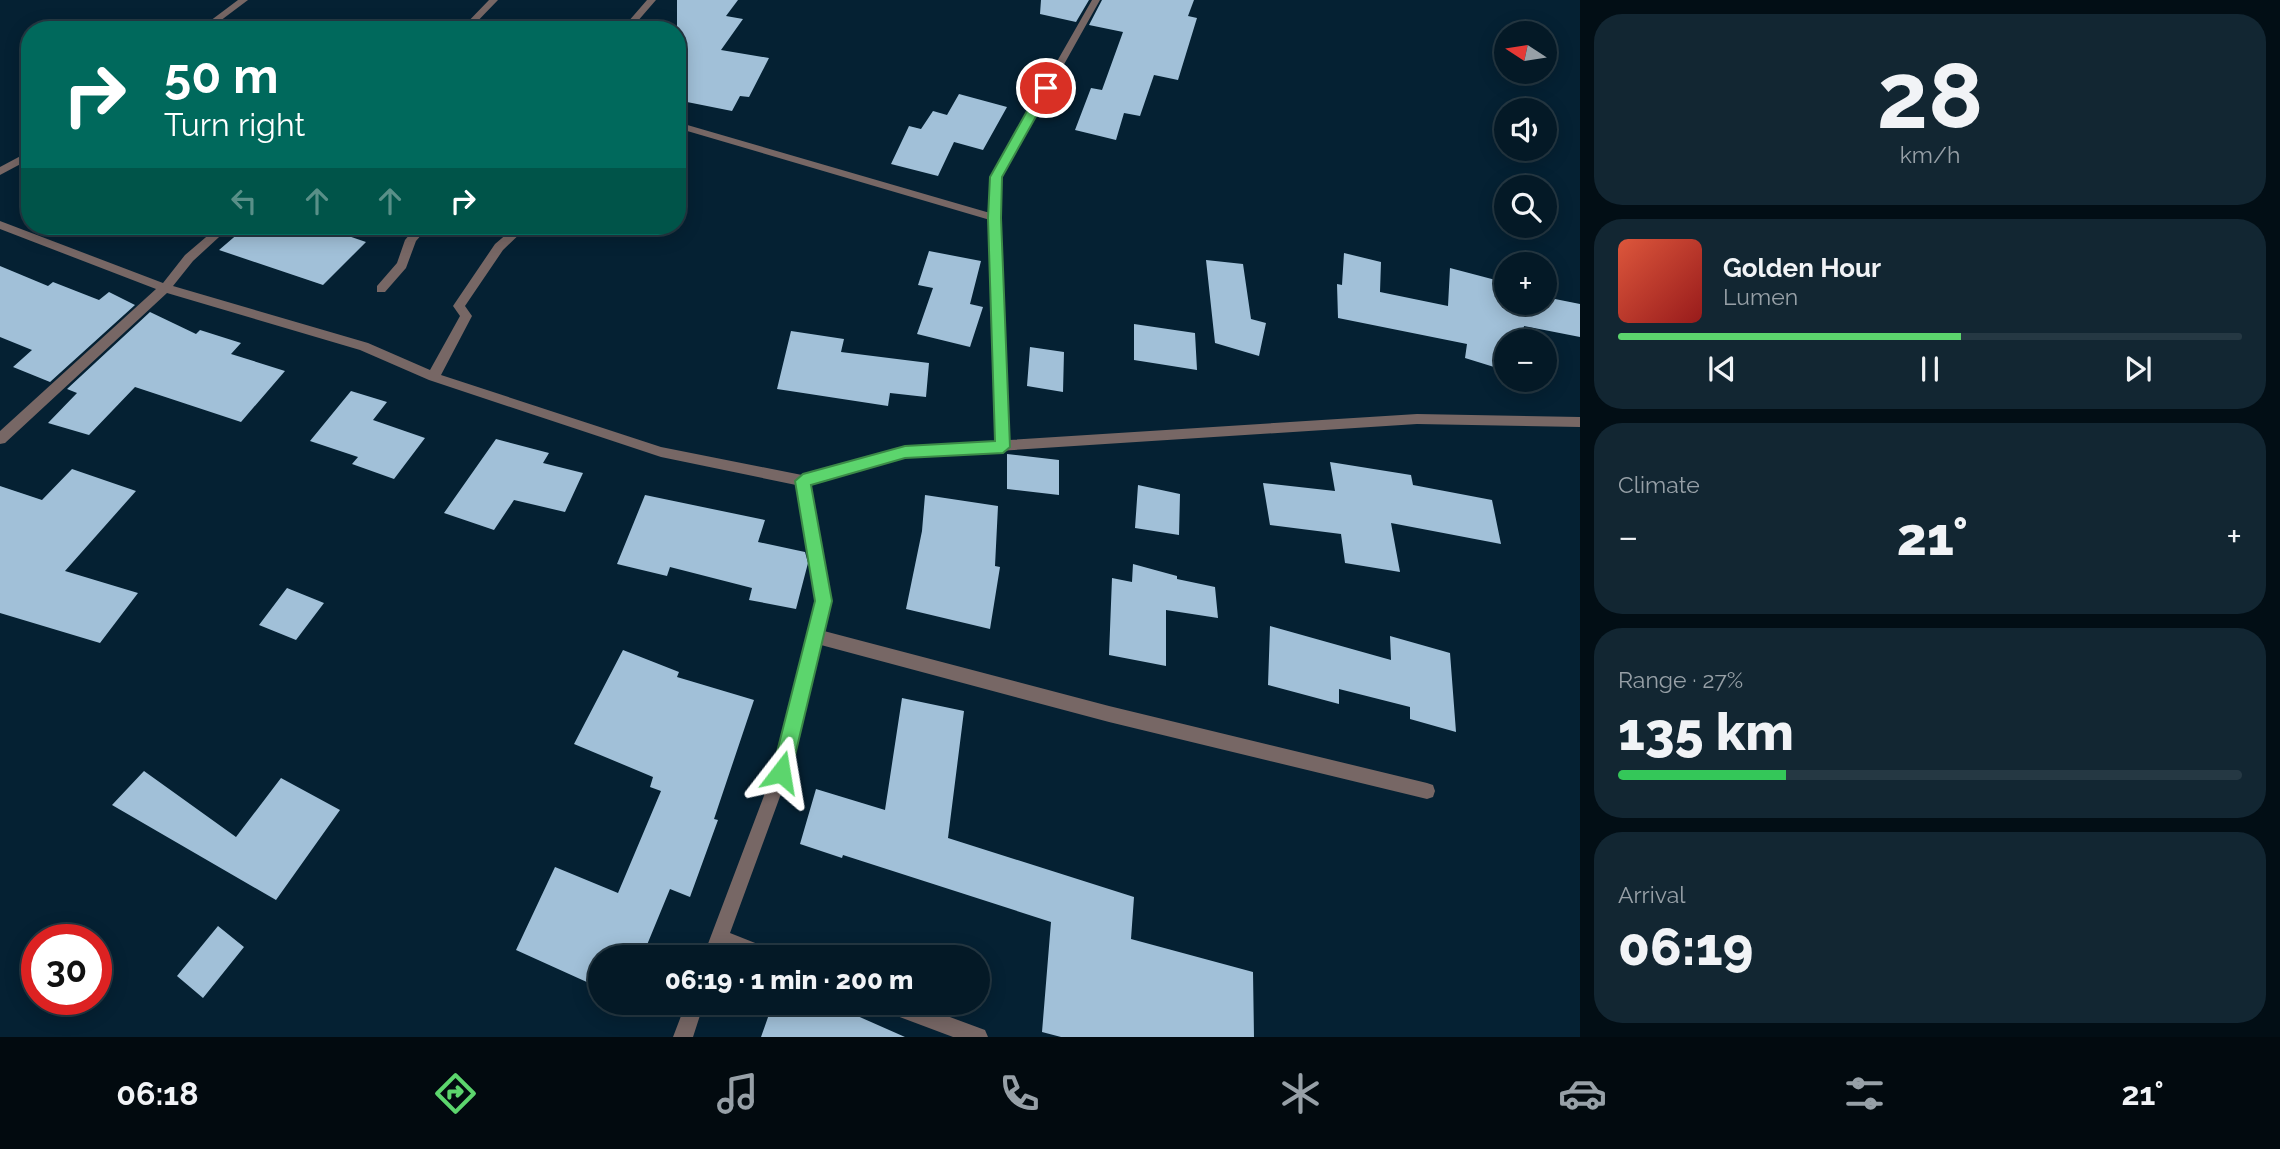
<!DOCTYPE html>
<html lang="en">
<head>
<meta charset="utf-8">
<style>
  :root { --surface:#041926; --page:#122632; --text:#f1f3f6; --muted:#97a0a7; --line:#253843; --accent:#5cd56d }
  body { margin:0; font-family:Raleway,sans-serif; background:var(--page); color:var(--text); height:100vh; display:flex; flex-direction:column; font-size:26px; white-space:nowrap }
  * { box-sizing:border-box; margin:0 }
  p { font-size:23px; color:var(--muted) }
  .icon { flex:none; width:38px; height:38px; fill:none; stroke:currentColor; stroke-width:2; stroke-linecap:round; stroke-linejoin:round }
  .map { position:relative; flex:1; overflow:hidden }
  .sheet { display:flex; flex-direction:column; gap:14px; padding:14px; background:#020e15; width:700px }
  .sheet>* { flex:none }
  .hud { position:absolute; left:21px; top:21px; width:665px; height:214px; border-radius:28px; box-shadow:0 4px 18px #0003,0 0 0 2px var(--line); background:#00695c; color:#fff; overflow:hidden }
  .needle { width:46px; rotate:282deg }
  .fabs { position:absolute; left:1494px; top:21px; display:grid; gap:14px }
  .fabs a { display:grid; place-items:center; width:63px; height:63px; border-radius:50%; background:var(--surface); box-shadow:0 4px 18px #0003,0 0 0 2px var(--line); font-size:35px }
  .speed { position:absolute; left:21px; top:924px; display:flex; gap:14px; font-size:35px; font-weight:700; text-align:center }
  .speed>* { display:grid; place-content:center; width:91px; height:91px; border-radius:50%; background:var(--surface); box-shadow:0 4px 18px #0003,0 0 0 2px var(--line); line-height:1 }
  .speed .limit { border:10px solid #d22; background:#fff; color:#111 }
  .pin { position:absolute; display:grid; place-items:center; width:60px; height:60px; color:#fff; margin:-30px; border:4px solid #fff; border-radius:50%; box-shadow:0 2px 7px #0007 }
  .me { position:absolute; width:77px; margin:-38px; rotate:14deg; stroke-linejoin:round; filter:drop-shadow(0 0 5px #0008) }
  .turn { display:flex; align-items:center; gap:24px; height:147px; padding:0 28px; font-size:32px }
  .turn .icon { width:91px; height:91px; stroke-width:2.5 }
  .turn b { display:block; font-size:49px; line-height:60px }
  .lanes { display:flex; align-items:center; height:66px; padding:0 28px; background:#0003; justify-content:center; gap:35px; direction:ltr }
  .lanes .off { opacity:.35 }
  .big { font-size:52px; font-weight:800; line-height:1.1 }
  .sheet .widget { flex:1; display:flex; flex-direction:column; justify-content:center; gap:10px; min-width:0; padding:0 24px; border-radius:28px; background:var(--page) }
  .sheet .dial { align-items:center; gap:0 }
  .dial b { font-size:91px; line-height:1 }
  .song { display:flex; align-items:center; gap:21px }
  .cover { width:84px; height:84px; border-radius:10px; background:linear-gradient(135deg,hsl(10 70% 55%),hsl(0 70% 35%)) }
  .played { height:7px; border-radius:4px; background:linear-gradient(90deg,var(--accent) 55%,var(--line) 55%) }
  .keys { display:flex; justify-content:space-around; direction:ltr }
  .heat { display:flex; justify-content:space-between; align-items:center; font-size:38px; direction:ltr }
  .charge { height:10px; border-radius:5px; background:linear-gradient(90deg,#34c759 27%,var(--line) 0) }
  .trip { position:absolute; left:588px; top:945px; width:402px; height:70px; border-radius:35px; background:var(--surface); box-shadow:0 4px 18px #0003,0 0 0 2px var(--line); font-weight:800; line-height:70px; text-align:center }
  .menu { display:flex; height:112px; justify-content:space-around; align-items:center; background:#020a0f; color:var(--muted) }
  .menu .icon { width:49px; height:49px }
  .menu .selected { color:var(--accent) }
  .menu b { font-size:32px; color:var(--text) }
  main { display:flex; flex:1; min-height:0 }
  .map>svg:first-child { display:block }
  .building { fill:#a1c0d8 }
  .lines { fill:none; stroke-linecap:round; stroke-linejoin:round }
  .minor { fill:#776765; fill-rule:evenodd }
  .route { fill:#5cd56d; stroke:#3c8a47; stroke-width:2 }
</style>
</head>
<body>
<main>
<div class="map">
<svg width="1580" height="1037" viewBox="0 0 1580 1037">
  <rect width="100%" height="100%" fill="#052133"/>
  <path class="building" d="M 677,0 L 738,0 L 726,16 L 743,19 L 721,50 L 769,58 L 749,97 L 740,96 L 732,111 L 677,100 Z
    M 1041,0 L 1089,0 L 1076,22 L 1040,14 Z
    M 1102,0 L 1194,0 L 1188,16 L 1197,18 L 1178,80 L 1154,75 L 1140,116 L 1124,113 L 1116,140 L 1075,130 L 1091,88 L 1102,90 L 1123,32 L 1089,25 Z
    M 959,94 L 1007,107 L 983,150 L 954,142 L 938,176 L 891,164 L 909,126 L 921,129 L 933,111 L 947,115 Z
    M 247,226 L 319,226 L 366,242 L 323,285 L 219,250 Z
    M 929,251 L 981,261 L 970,304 L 983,307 L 970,347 L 917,334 L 933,288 L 918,285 Z
    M 1344,253 L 1381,262 L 1380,292 L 1448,306 L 1450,268 L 1507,283 L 1507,303 L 1545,303 L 1545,297 L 1580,304 L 1580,337 L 1524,326 L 1522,341 L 1507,341 L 1507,371 L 1465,358 L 1467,344 L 1338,318 L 1337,284 L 1342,285 Z
    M 1206,260 L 1243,264 L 1251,319 L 1266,323 L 1259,356 L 1215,343 Z
    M 0,266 L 48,286 L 53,282 L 99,300 L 109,292 L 135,305 L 50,382 L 13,367 L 32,350 L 0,337 Z
    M 150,312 L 196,334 L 200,330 L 241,343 L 231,354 L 285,371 L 241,422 L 135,387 L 89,435 L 48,423 L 77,393 L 67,389 Z
    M 1134,324 L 1195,333 L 1197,370 L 1134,360 Z
    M 791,331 L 844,339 L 841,352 L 929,363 L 926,397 L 890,393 L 888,406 L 777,389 Z
    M 1030,347 L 1064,352 L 1063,392 L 1027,386 Z
    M 351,391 L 387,402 L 373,420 L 425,438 L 394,479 L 352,464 L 358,457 L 310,441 Z
    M 496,439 L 549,453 L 543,463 L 583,473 L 565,512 L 514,500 L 494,530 L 444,513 Z
    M 1007,454 L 1059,460 L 1059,495 L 1007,489 Z
    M 1330,462 L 1411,475 L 1413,485 L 1492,500 L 1501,544 L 1391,523 L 1400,572 L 1345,563 L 1341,534 L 1270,525 L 1263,483 L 1335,491 Z
    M 72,469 L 136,491 L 65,571 L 138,593 L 100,643 L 0,613 L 0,486 L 42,500 Z
    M 1138,485 L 1180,494 L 1179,535 L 1135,528 Z
    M 645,495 L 765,520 L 758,542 L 805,552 L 808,563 L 796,609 L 749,600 L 752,588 L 670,567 L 667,576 L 617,564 Z
    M 925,495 L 998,506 L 995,566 L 1000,567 L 990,629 L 906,609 L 922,531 Z
    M 1133,564 L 1177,576 L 1177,579 L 1215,587 L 1218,618 L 1166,610 L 1166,666 L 1109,655 L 1112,578 L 1132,582 Z
    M 287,588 L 324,603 L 296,640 L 259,625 Z
    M 1270,626 L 1391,660 L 1390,636 L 1450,653 L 1456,732 L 1410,719 L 1410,707 L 1339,689 L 1339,704 L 1268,685 Z
    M 623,650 L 679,672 L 677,677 L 754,700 L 714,819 L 718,820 L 690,897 L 670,889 L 642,957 L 600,957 L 600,988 L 516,950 L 555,867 L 618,893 L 661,791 L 650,787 L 653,777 L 574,744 Z
    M 902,698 L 964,711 L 948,838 L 1134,897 L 1131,939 L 1253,972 L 1254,1037 L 1061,1037 L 1042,1032 L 1051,922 L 843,855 L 842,858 L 800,844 L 816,789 L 885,810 Z
    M 144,771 L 236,837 L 281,778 L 340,810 L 276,900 L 112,805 Z
    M 218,926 L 244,947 L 203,998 L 177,976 Z
    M 773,1003 L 828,1003 L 905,1037 L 761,1037 Z"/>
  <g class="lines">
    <path class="minor" d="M 238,0 L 248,0 L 208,30 L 198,30 Z
      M 489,0 L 498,0 L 469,30 L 460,30 Z
      M 647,0 L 656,0 L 630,30 L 621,30 Z
      M 1092,0 L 1100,0 L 1001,177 L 1001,218 L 1009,440 L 1417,414 L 1580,417 L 1580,427 L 1417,424 L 905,457 L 809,485 L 831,601 L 824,631 L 1109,706 L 1427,783 L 1433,785 L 1435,791 L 1433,797 L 1427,799 L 1109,722 L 821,645 L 789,772 L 730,933 L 775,951 L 778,957 L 746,957 L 724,949 L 721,957 L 703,957 L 773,772 L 817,601 L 796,485 L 661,457 L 429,380 L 360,350 L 167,293 L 5,443 L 0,444 L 0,431 L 156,289 L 0,229 L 0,221 L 163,283 L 185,255 L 219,226 L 231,226 L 193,261 L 173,286 L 368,343 L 430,370 L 460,316 L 453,306 L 455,303 L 495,244 L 516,226 L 528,226 L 503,250 L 465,306 L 472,316 L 441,375 L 661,447 L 802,475 L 905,447 L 996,441 L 990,220 L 677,128 L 677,122 L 990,213 L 991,177 Z
      M 30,151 L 30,159 L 0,175 L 0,167 Z
      M 417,226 L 429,226 L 416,241 L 406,268 L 385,292 L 377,292 L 377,286 L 397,263 L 405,240 Z
      M 686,1003 L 704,1003 L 693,1037 L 673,1037 Z
      M 879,1003 L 912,1003 L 985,1030 L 988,1037 L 953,1037 L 881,1010 Z"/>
  </g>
  <path class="route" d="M 1046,85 L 1052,88 L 1002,177 L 1001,218 L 1010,447 L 1003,453 L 905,458 L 811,485 L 832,601 L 791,772 L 788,779 L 781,782 L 775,779 L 772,772 L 815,601 L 795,481 L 803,474 L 905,446 L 995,441 L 988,218 L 990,177 L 1040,88 Z"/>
</svg>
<div class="fabs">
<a><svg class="needle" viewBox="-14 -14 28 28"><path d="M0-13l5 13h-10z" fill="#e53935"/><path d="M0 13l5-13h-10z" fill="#97a0a7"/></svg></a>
<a><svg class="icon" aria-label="sound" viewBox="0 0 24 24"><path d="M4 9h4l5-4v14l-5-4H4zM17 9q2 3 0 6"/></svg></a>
<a><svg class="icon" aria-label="search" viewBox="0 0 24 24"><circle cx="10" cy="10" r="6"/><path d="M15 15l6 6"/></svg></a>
<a>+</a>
<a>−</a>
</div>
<div class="speed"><div class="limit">30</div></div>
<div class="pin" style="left:1046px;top:88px;background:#d93025"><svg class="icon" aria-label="arrive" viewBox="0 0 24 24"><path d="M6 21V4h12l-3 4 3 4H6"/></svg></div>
<svg class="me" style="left:781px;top:772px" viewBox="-20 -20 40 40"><path d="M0-17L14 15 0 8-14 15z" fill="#5cd56d" stroke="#fff" stroke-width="4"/></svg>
<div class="trip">06:19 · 1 min · 200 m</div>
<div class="hud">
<div class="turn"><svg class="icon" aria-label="right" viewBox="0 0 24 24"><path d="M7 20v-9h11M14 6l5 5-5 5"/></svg><div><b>50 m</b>Turn right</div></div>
<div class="lanes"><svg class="icon off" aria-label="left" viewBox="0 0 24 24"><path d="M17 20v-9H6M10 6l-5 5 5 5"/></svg><svg class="icon off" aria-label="ahead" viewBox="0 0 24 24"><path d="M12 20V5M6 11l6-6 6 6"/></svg><svg class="icon off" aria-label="ahead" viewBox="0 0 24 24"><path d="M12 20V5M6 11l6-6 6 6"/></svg><svg class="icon" aria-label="right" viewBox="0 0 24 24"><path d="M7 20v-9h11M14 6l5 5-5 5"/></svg></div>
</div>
</div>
<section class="sheet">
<div class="widget dial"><b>28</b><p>km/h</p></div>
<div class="widget">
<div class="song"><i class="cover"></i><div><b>Golden Hour</b><p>Lumen</p></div></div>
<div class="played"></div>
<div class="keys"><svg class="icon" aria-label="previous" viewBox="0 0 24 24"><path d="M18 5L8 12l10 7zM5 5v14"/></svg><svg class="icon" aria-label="pause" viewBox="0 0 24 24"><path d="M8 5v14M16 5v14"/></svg><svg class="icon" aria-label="next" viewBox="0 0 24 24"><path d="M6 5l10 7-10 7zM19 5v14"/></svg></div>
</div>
<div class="widget"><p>Climate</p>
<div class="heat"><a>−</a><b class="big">21°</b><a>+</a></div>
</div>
<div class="widget"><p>Range · 27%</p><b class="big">135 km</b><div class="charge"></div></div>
<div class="widget"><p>Arrival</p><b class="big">06:19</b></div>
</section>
</main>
<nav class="menu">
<b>06:18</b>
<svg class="icon selected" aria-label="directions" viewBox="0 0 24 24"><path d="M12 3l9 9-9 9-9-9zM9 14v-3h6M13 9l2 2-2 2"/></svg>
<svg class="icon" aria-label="music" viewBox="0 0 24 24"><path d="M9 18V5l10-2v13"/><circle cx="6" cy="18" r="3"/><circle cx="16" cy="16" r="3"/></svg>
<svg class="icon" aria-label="phone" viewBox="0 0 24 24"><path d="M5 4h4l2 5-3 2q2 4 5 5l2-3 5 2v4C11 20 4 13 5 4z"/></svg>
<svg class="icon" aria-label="climate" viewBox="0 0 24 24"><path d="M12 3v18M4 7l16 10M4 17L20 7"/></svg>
<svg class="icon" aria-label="car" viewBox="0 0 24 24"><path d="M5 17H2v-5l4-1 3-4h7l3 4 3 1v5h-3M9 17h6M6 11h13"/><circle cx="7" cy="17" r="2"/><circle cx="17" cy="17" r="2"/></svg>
<svg class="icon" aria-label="filters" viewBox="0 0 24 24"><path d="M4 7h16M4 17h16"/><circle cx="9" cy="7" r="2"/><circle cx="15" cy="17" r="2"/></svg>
<b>21°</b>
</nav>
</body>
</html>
